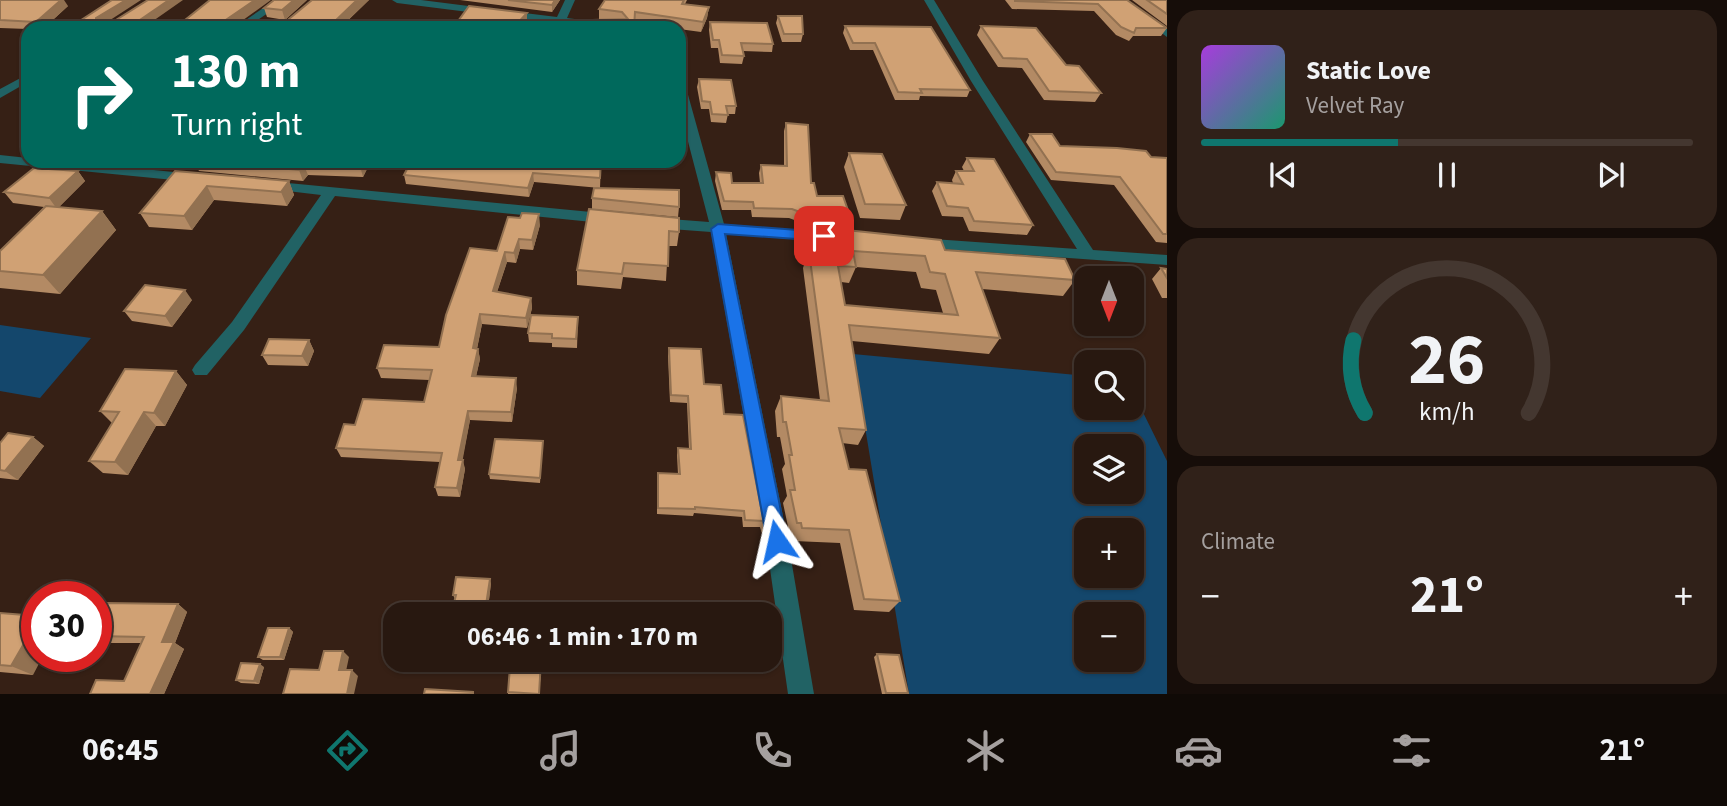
<!DOCTYPE html>
<html lang="en">
<head>
<meta charset="utf-8">
<style>
  :root { --surface:#281810; --page:#302119; --text:#f1f3f6; --muted:#a5a09f; --line:#443730; --accent:#0f766e }
  body { margin:0; font-family:"Source Sans 3",sans-serif; background:var(--page); color:var(--text); height:100vh; display:flex; flex-direction:column; font-size:26px; white-space:nowrap }
  * { box-sizing:border-box; margin:0 }
  p { font-size:23px; color:var(--muted) }
  .icon { flex:none; width:38px; height:38px; fill:none; stroke:currentColor; stroke-width:2; stroke-linecap:round; stroke-linejoin:round }
  .map { position:relative; flex:1; overflow:hidden }
  .sheet { display:flex; flex-direction:column; gap:10px; padding:10px; background:#160d09; width:560px }
  .sheet>* { flex:none }
  .hud { position:absolute; left:21px; top:21px; width:665px; height:147px; border-radius:21px; box-shadow:0 2px 5px #0004,0 0 0 2px var(--line); background:#00695c; color:#fff; overflow:hidden }
  .needle { width:46px; rotate:180deg }
  .fabs { position:absolute; left:1074px; top:266px; display:grid; gap:14px }
  .fabs a { display:grid; place-items:center; width:70px; height:70px; border-radius:14px; background:var(--surface); box-shadow:0 2px 5px #0004,0 0 0 2px var(--line); font-size:35px }
  .speed { position:absolute; left:21px; top:581px; display:flex; gap:14px; font-size:35px; font-weight:700; text-align:center }
  .speed>* { display:grid; place-content:center; width:91px; height:91px; border-radius:50%; background:var(--surface); box-shadow:0 2px 5px #0004,0 0 0 2px var(--line); line-height:1 }
  .speed .limit { border:10px solid #d22; background:#fff; color:#111 }
  .pin { position:absolute; display:grid; place-items:center; width:60px; height:60px; color:#fff; margin:-30px; border-radius:14px; box-shadow:0 4px 10px #0006 }
  .me { position:absolute; width:77px; margin:-38px; rotate:349deg; stroke-linejoin:round; filter:drop-shadow(0 0 5px #0008) }
  .turn { display:flex; align-items:center; gap:24px; height:147px; padding:0 35px; font-size:32px }
  .turn .icon { width:91px; height:91px; stroke-width:2.5 }
  .turn b { display:block; font-size:49px; line-height:60px }
  .big { font-size:52px; font-weight:700; line-height:1.1 }
  .sheet .widget { flex:1; display:flex; flex-direction:column; justify-content:center; gap:10px; min-width:0; padding:0 24px; border-radius:21px; background:var(--page) }
  .sheet .dial { align-items:center; gap:0 }
  .dial svg { height:182px; overflow:visible; fill:none; stroke:var(--line); stroke-width:7; stroke-linecap:round; text-anchor:middle }
  .dial text { fill:var(--text); stroke:none }
  .song { display:flex; align-items:center; gap:21px }
  .cover { width:84px; height:84px; border-radius:10px; background:linear-gradient(135deg,hsl(280 70% 55%),hsl(160 70% 35%)) }
  .played { height:7px; border-radius:4px; background:linear-gradient(90deg,var(--accent) 40%,var(--line) 40%) }
  .keys { display:flex; justify-content:space-around; direction:ltr }
  .heat { display:flex; justify-content:space-between; align-items:center; font-size:38px; direction:ltr }
  .trip { position:absolute; left:383px; top:602px; width:399px; height:70px; border-radius:21px; background:var(--surface); box-shadow:0 2px 5px #0004,0 0 0 2px var(--line); font-weight:700; line-height:70px; text-align:center }
  .menu { display:flex; height:112px; justify-content:space-around; align-items:center; background:#100a06; color:var(--muted) }
  .menu .icon { width:49px; height:49px }
  .menu .current { color:var(--accent) }
  .menu b { font-size:32px; color:var(--text) }
  main { display:flex; flex:1; min-height:0 }
  .map>svg:first-child { display:block }
  .water { fill:#14476c; fill-rule:evenodd }
  .lines { fill:none; stroke-linecap:round; stroke-linejoin:round }
  .street { fill:#216264; fill-rule:evenodd }
  .wall { fill:#b38a64; fill-rule:evenodd }
  .shaded-wall { fill:#927151 }
  .building { fill:#d0a174; stroke:#927151; stroke-width:2; fill-rule:evenodd }
  .route { fill:#1a73e8; stroke:#114b97; stroke-width:2 }
</style>
</head>
<body>
<main>
<div class="map">
<svg width="1167" height="694" viewBox="0 0 1167 694">
  <rect width="100%" height="100%" fill="#362015"/>
  <path class="water" d="M 0,325 L 91,338 L 40,398 L 0,391 Z
    M 853,354 L 1087,376 L 1087,408 L 1132,408 L 1132,390 L 1167,461 L 1167,694 L 909,694 ZM 1087,446 L 1132,446 L 1132,492 L 1087,492 ZM 1087,530 L 1132,530 L 1132,576 L 1087,576 ZM 1087,614 L 1132,614 L 1132,660 L 1087,660 Z"/>
  <g class="lines">
    <path class="street" d="M 275,0 L 287,0 L 246,28 L 234,28 Z
      M 392,0 L 421,0 L 557,17 L 565,0 L 575,0 L 567,18 L 620,25 L 625,28 L 595,28 L 397,3 Z
      M 924,0 L 934,0 L 983,81 L 1093,250 L 1167,255 L 1167,265 L 914,247 L 911,243 L 919,238 L 1077,249 L 971,81 Z
      M 1117,0 L 1128,0 L 1167,29 L 1167,37 Z
      M 28,74 L 28,82 L 0,98 L 0,89 Z
      M 679,80 L 685,84 L 724,224 L 828,232 L 836,237 L 828,242 L 726,234 L 788,541 L 814,694 L 788,694 L 766,541 L 711,232 L 657,228 L 650,223 L 657,218 L 709,222 L 679,107 Z
      M 0,155 L 28,158 L 28,161 L 62,161 L 194,174 L 201,178 L 194,182 L 0,163 Z
      M 267,181 L 612,214 L 619,219 L 612,224 L 335,196 L 244,330 L 207,375 L 195,375 L 192,370 L 195,365 L 232,322 L 321,195 L 262,188 L 262,182 Z"/>
  </g>
  <path class="wall" d="M 0,0 L 68,6 L 44,28 L 28,28 L 28,29 L 0,28 Z
    M 148,0 L 143,28 L 69,28 L 111,23 Z
    M 307,0 L 285,20 L 267,17 L 264,8 Z
    M 312,0 L 369,0 L 340,28 L 278,28 Z
    M 460,0 L 560,0 L 552,12 Z
    M 605,0 L 687,0 L 685,4 L 709,7 L 707,18 L 701,32 L 679,29 L 679,28 L 599,20 L 599,9 Z
    M 1005,0 L 1127,0 L 1167,28 L 1161,36 L 1133,36 L 1129,41 L 1116,35 L 1094,11 L 1012,9 Z
    M 1132,0 L 1167,0 L 1167,26 Z
    M 778,16 L 803,34 L 801,42 L 782,42 L 776,23 Z
    M 710,22 L 773,44 L 772,52 L 743,51 L 744,56 L 742,64 L 720,63 L 718,48 L 711,48 L 709,30 Z
    M 845,26 L 970,90 L 967,97 L 920,96 L 919,100 L 895,100 L 873,50 L 850,50 L 843,33 Z
    M 981,26 L 1066,65 L 1101,93 L 1095,102 L 1044,100 L 1022,68 L 998,67 L 977,35 Z
    M 699,79 L 736,106 L 735,114 L 728,114 L 726,123 L 711,122 L 709,109 L 701,109 L 697,87 Z
    M 786,123 L 817,196 L 852,222 L 849,230 L 945,250 L 1075,280 L 1063,296 L 982,289 L 1000,338 L 989,354 L 852,341 L 866,430 L 858,445 L 842,443 L 849,469 L 900,601 L 889,612 L 854,610 L 840,543 L 794,541 L 794,536 L 790,536 L 783,503 L 787,496 L 782,469 L 785,464 L 780,437 L 777,437 L 775,411 L 781,396 L 820,400 L 803,268 L 806,259 L 802,242 L 807,228 L 799,227 L 797,221 L 789,218 L 752,217 L 751,210 L 722,210 L 715,181 L 716,172 L 732,183 L 760,183 L 759,173 L 761,165 L 784,166 L 784,131 ZM 856,267 L 916,272 L 921,288 L 936,290 L 943,313 L 845,305 L 841,282 L 849,283 Z
    M 1030,134 L 1060,146 L 1151,157 L 1167,158 L 1167,243 L 1156,242 L 1114,185 L 1051,180 L 1026,142 Z
    M 849,153 L 906,205 L 900,220 L 860,218 L 844,167 Z
    M 967,158 L 1033,225 L 1027,235 L 969,231 L 963,217 L 942,216 L 932,191 L 937,182 L 953,183 L 952,180 L 956,171 L 964,171 L 962,167 Z
    M 193,161 L 371,161 L 363,177 L 308,175 L 303,181 L 199,171 Z
    M 601,161 L 600,188 L 534,182 L 529,197 L 406,184 L 404,175 Z
    M 643,161 L 677,161 L 677,162 Z
    M 78,171 L 85,181 L 59,207 L 102,211 L 116,230 L 60,294 L 0,288 L 0,251 L 44,207 L 13,203 L 4,192 Z
    M 175,171 L 289,181 L 294,195 L 287,206 L 214,200 L 192,230 L 149,227 L 140,213 Z
    M 592,198 L 679,207 L 678,217 L 592,209 Z
    M 589,209 L 679,232 L 677,246 L 668,246 L 666,281 L 623,277 L 621,289 L 577,285 L 577,270 Z
    M 540,225 L 533,250 L 520,249 L 516,263 L 507,262 L 497,292 L 531,298 L 532,308 L 527,328 L 482,324 L 477,349 L 478,349 L 480,359 L 476,376 L 517,388 L 512,422 L 470,420 L 462,460 L 465,469 L 460,497 L 438,496 L 435,487 L 440,462 L 341,457 L 336,448 L 355,425 L 424,402 L 429,380 L 381,378 L 377,368 L 439,347 L 497,251 Z
    M 1161,268 L 1167,269 L 1167,298 L 1162,298 L 1152,279 Z
    M 192,300 L 172,327 L 132,321 L 124,311 Z
    M 578,317 L 577,348 L 552,347 L 552,343 L 529,342 L 528,333 Z
    M 309,340 L 314,351 L 308,366 L 268,365 L 262,355 Z
    M 669,348 L 704,384 L 724,414 L 743,415 L 765,528 L 762,534 L 760,527 L 743,527 L 742,517 L 694,513 L 693,516 L 657,514 L 657,480 L 658,473 L 678,474 L 677,455 L 678,448 L 689,449 L 687,403 L 670,402 L 668,356 Z
    M 176,371 L 187,385 L 165,426 L 156,426 L 128,475 L 103,473 L 89,461 L 112,423 L 100,411 Z
    M 33,437 L 44,446 L 18,480 L 0,478 L 0,443 Z
    M 543,441 L 540,483 L 490,479 L 489,474 Z
    M 491,583 L 488,608 L 456,606 L 454,603 L 455,599 L 453,595 Z
    M 178,604 L 187,612 L 175,643 L 184,649 L 164,694 L 90,694 L 124,681 L 141,643 L 101,643 L 96,640 L 96,619 Z
    M 0,613 L 33,675 L 0,672 Z
    M 289,628 L 293,632 L 284,660 L 263,660 L 258,657 Z
    M 877,654 L 908,693 L 907,694 L 882,694 L 874,657 Z
    M 460,660 L 479,660 L 478,663 L 461,662 Z
    M 514,660 L 542,660 L 539,694 L 508,694 L 508,692 Z
    M 264,667 L 259,684 L 241,683 L 236,680 Z"/>
  <path class="shaded-wall" d="M 61,0 L 64,0 L 68,6 L 44,28 L 40,28 L 36,22 Z
    M 126,0 L 141,0 L 101,26 L 96,22 L 96,18 Z
    M 169,0 L 183,0 L 143,28 L 137,28 L 134,24 Z
    M 255,0 L 271,0 L 232,28 L 214,28 Z
    M 294,0 L 307,0 L 285,20 L 282,10 Z
    M 357,0 L 369,0 L 340,28 L 333,28 L 332,24 Z
    M 555,0 L 560,0 L 552,12 L 552,5 Z
    M 709,7 L 707,18 L 701,32 L 703,22 Z
    M 527,13 L 527,22 L 522,28 L 514,28 Z
    M 317,22 L 319,28 L 311,28 Z
    M 362,161 L 371,161 L 363,177 L 360,166 Z
    M 303,163 L 308,175 L 303,181 L 299,170 Z
    M 78,171 L 85,181 L 57,209 L 49,198 Z
    M 533,173 L 534,182 L 529,197 L 528,188 Z
    M 289,181 L 294,195 L 287,206 L 281,192 Z
    M 207,186 L 214,200 L 192,230 L 184,216 Z
    M 102,211 L 116,230 L 60,294 L 43,275 Z
    M 539,214 L 540,225 L 533,250 L 532,240 Z
    M 519,239 L 520,249 L 516,263 L 514,253 Z
    M 505,252 L 507,262 L 494,301 L 493,291 Z
    M 185,290 L 192,300 L 172,327 L 165,316 Z
    M 531,298 L 532,308 L 527,328 L 526,318 Z
    M 480,314 L 482,324 L 475,358 L 473,348 Z
    M 309,340 L 314,351 L 308,366 L 302,356 Z
    M 478,349 L 480,359 L 474,386 L 472,376 Z
    M 176,371 L 187,385 L 165,426 L 154,413 Z
    M 516,378 L 517,388 L 512,422 L 511,412 Z
    M 468,411 L 470,420 L 461,469 L 458,460 Z
    M 144,412 L 156,426 L 128,475 L 115,462 Z
    M 33,437 L 44,446 L 18,480 L 5,471 Z
    M 463,460 L 465,469 L 460,497 L 457,488 Z
    M 490,579 L 491,583 L 488,608 L 486,605 Z
    M 178,604 L 187,612 L 175,643 L 184,649 L 164,694 L 150,694 L 162,642 Z
    M 37,621 L 37,656 L 43,656 L 33,675 L 11,666 Z
    M 289,628 L 293,632 L 284,660 L 280,657 Z
    M 343,651 L 349,657 L 345,676 L 339,670 Z
    M 260,664 L 264,667 L 259,684 L 254,681 Z
    M 352,670 L 358,676 L 354,694 L 347,694 Z"/>
  <path class="building" d="M 0,0 L 61,0 L 36,22 L 0,20 Z
    M 112,0 L 126,0 L 96,18 L 96,22 L 111,23 L 148,0 L 169,0 L 134,24 L 128,23 L 123,28 L 69,28 Z
    M 210,0 L 255,0 L 214,28 L 175,28 Z
    M 274,0 L 294,0 L 282,10 L 264,8 Z
    M 312,0 L 357,0 L 332,24 L 317,22 L 311,28 L 278,28 Z
    M 508,0 L 555,0 L 552,5 Z
    M 605,0 L 684,0 L 682,4 L 709,7 L 703,22 L 635,12 L 634,28 L 588,28 L 593,20 L 628,19 L 622,12 L 599,9 Z
    M 1015,0 L 1127,0 L 1167,28 L 1136,28 L 1134,33 L 1121,27 L 1098,4 L 1015,1 Z
    M 1147,0 L 1167,0 L 1167,14 Z
    M 469,6 L 527,13 L 514,27 L 453,28 Z
    M 778,16 L 802,16 L 803,34 L 784,34 Z
    M 710,22 L 767,23 L 773,44 L 741,43 L 744,56 L 722,55 L 719,40 L 713,40 Z
    M 845,26 L 931,27 L 970,90 L 920,89 L 922,93 L 898,92 L 875,43 L 853,43 Z
    M 981,26 L 1036,28 L 1066,65 L 1079,66 L 1101,93 L 1049,91 L 1027,59 L 1003,58 Z
    M 699,79 L 731,80 L 736,106 L 726,106 L 728,115 L 712,114 L 710,102 L 702,101 Z
    M 786,123 L 808,125 L 811,183 L 814,183 L 817,196 L 843,196 L 852,222 L 802,219 L 800,212 L 792,209 L 754,208 L 753,202 L 724,201 L 716,172 L 731,173 L 732,183 L 763,183 L 761,165 L 787,166 Z
    M 1030,134 L 1052,134 L 1060,146 L 1117,148 L 1146,151 L 1151,157 L 1167,158 L 1167,234 L 1163,234 L 1120,177 L 1056,172 Z
    M 849,153 L 882,154 L 906,205 L 865,204 Z
    M 967,158 L 994,159 L 1033,225 L 974,221 L 968,208 L 947,206 L 937,182 L 963,184 L 956,171 L 974,171 Z
    M 204,161 L 362,161 L 360,166 L 303,163 L 299,170 Z
    M 411,161 L 601,161 L 600,178 L 533,173 L 528,188 L 404,175 Z
    M 34,168 L 78,171 L 49,198 L 4,192 Z
    M 175,171 L 289,181 L 281,192 L 207,186 L 184,216 L 140,213 Z
    M 594,188 L 679,190 L 679,207 L 592,198 Z
    M 46,206 L 102,211 L 43,275 L 0,271 L 0,251 Z
    M 589,209 L 679,218 L 679,232 L 669,231 L 668,266 L 624,263 L 622,274 L 577,270 Z
    M 522,213 L 539,214 L 532,240 L 519,239 L 514,253 L 505,252 L 493,291 L 531,298 L 526,318 L 480,314 L 473,348 L 478,349 L 472,376 L 516,378 L 511,412 L 468,411 L 458,460 L 463,460 L 457,488 L 435,487 L 442,453 L 336,448 L 344,424 L 355,425 L 363,399 L 424,402 L 432,370 L 377,368 L 384,345 L 439,347 L 446,315 L 470,248 L 497,251 L 508,217 L 520,218 Z
    M 808,226 L 941,240 L 945,250 L 1065,259 L 1075,280 L 976,272 L 1000,338 L 849,325 L 866,430 L 839,428 L 849,469 L 866,470 L 900,601 L 864,599 L 849,530 L 802,528 L 801,523 L 797,523 L 790,490 L 795,490 L 789,455 L 792,455 L 786,422 L 783,422 L 781,396 L 829,401 L 809,252 L 814,252 ZM 853,251 L 925,256 L 930,272 L 945,274 L 958,315 L 845,305 L 838,266 L 856,267 Z
    M 1161,268 L 1167,269 L 1167,278 Z
    M 145,285 L 185,290 L 165,316 L 124,311 Z
    M 531,315 L 578,317 L 576,339 L 552,338 L 552,334 L 528,333 Z
    M 269,339 L 309,340 L 302,356 L 262,355 Z
    M 669,348 L 701,349 L 704,384 L 721,385 L 724,414 L 743,415 L 765,528 L 763,521 L 745,520 L 744,511 L 695,507 L 695,509 L 658,508 L 658,473 L 680,474 L 678,448 L 691,449 L 688,396 L 671,395 Z
    M 125,369 L 176,371 L 154,413 L 144,412 L 115,462 L 89,461 L 119,412 L 100,411 Z
    M 8,433 L 33,437 L 5,471 L 0,470 L 0,443 Z
    M 495,439 L 543,441 L 540,478 L 489,474 Z
    M 456,577 L 490,579 L 486,605 L 454,603 L 456,595 L 453,595 Z
    M 104,603 L 178,604 L 162,642 L 174,642 L 150,694 L 90,694 L 96,680 L 124,681 L 144,637 L 96,636 L 96,619 Z
    M 0,613 L 37,616 L 37,621 L 11,666 L 0,665 Z
    M 268,628 L 289,628 L 280,657 L 258,657 Z
    M 324,651 L 343,651 L 339,670 L 352,670 L 347,694 L 283,694 L 290,669 L 319,670 Z
    M 877,654 L 899,655 L 908,693 L 886,693 Z
    M 514,660 L 541,660 L 539,694 L 508,692 L 510,667 L 514,667 Z
    M 241,663 L 260,664 L 254,681 L 236,680 Z
    M 425,689 L 473,692 L 473,694 L 424,694 Z"/>
  <path class="route" d="M 718,224 L 824,232 L 831,236 L 824,241 L 725,234 L 787,541 L 784,548 L 777,551 L 770,548 L 767,541 L 711,229 Z"/>
</svg>
<div class="fabs">
<a><svg class="needle" viewBox="-14 -14 28 28"><path d="M0-13l5 13h-10z" fill="#e53935"/><path d="M0 13l5-13h-10z" fill="#a5a09f"/></svg></a>
<a><svg class="icon" aria-label="search" viewBox="0 0 24 24"><circle cx="10" cy="10" r="6"/><path d="M15 15l6 6"/></svg></a>
<a><svg class="icon" aria-label="layers" viewBox="0 0 24 24"><path d="M12 4l9 5-9 5-9-5zM3 14l9 5 9-5"/></svg></a>
<a>+</a>
<a>−</a>
</div>
<div class="speed"><div class="limit">30</div></div>
<div class="pin" style="left:824px;top:236px;background:#d93025"><svg class="icon" aria-label="arrive" viewBox="0 0 24 24"><path d="M6 21V4h12l-3 4 3 4H6"/></svg></div>
<svg class="me" style="left:777px;top:541px" viewBox="-20 -20 40 40"><path d="M0-17L14 15 0 8-14 15z" fill="#1a73e8" stroke="#fff" stroke-width="4"/></svg>
<div class="trip">06:46 · 1 min · 170 m</div>
<div class="hud">
<div class="turn"><svg class="icon" aria-label="right" viewBox="0 0 24 24"><path d="M7 20v-9h11M14 6l5 5-5 5"/></svg><div><b>130 m</b>Turn right</div></div>
</div>
</div>
<section class="sheet">
<div class="widget">
<div class="song"><i class="cover"></i><div><b>Static Love</b><p>Velvet Ray</p></div></div>
<div class="played"></div>
<div class="keys"><svg class="icon" aria-label="previous" viewBox="0 0 24 24"><path d="M18 5L8 12l10 7zM5 5v14"/></svg><svg class="icon" aria-label="pause" viewBox="0 0 24 24"><path d="M8 5v14M16 5v14"/></svg><svg class="icon" aria-label="next" viewBox="0 0 24 24"><path d="M6 5l10 7-10 7zM19 5v14"/></svg></div>
</div>
<div class="widget dial"><svg viewBox="0 0 100 80">
<path d="M14 69A42 42 0 1 1 86 69"/>
<path d="M14 69A42 42 0 0 1 9 37" stroke="#0f766e"/>
<text x="50" y="56" font-size="32" font-weight="700">26</text>
<text x="50" y="72" font-size="11">km/h</text>
</svg></div>
<div class="widget"><p>Climate</p>
<div class="heat"><a>−</a><b class="big">21°</b><a>+</a></div>
</div>
</section>
</main>
<nav class="menu">
<b>06:45</b>
<svg class="icon current" aria-label="directions" viewBox="0 0 24 24"><path d="M12 3l9 9-9 9-9-9zM9 14v-3h6M13 9l2 2-2 2"/></svg>
<svg class="icon" aria-label="music" viewBox="0 0 24 24"><path d="M9 18V5l10-2v13"/><circle cx="6" cy="18" r="3"/><circle cx="16" cy="16" r="3"/></svg>
<svg class="icon" aria-label="phone" viewBox="0 0 24 24"><path d="M5 4h4l2 5-3 2q2 4 5 5l2-3 5 2v4C11 20 4 13 5 4z"/></svg>
<svg class="icon" aria-label="climate" viewBox="0 0 24 24"><path d="M12 3v18M4 7l16 10M4 17L20 7"/></svg>
<svg class="icon" aria-label="car" viewBox="0 0 24 24"><path d="M5 17H2v-5l4-1 3-4h7l3 4 3 1v5h-3M9 17h6M6 11h13"/><circle cx="7" cy="17" r="2"/><circle cx="17" cy="17" r="2"/></svg>
<svg class="icon" aria-label="filters" viewBox="0 0 24 24"><path d="M4 7h16M4 17h16"/><circle cx="9" cy="7" r="2"/><circle cx="15" cy="17" r="2"/></svg>
<b>21°</b>
</nav>
</body>
</html>
